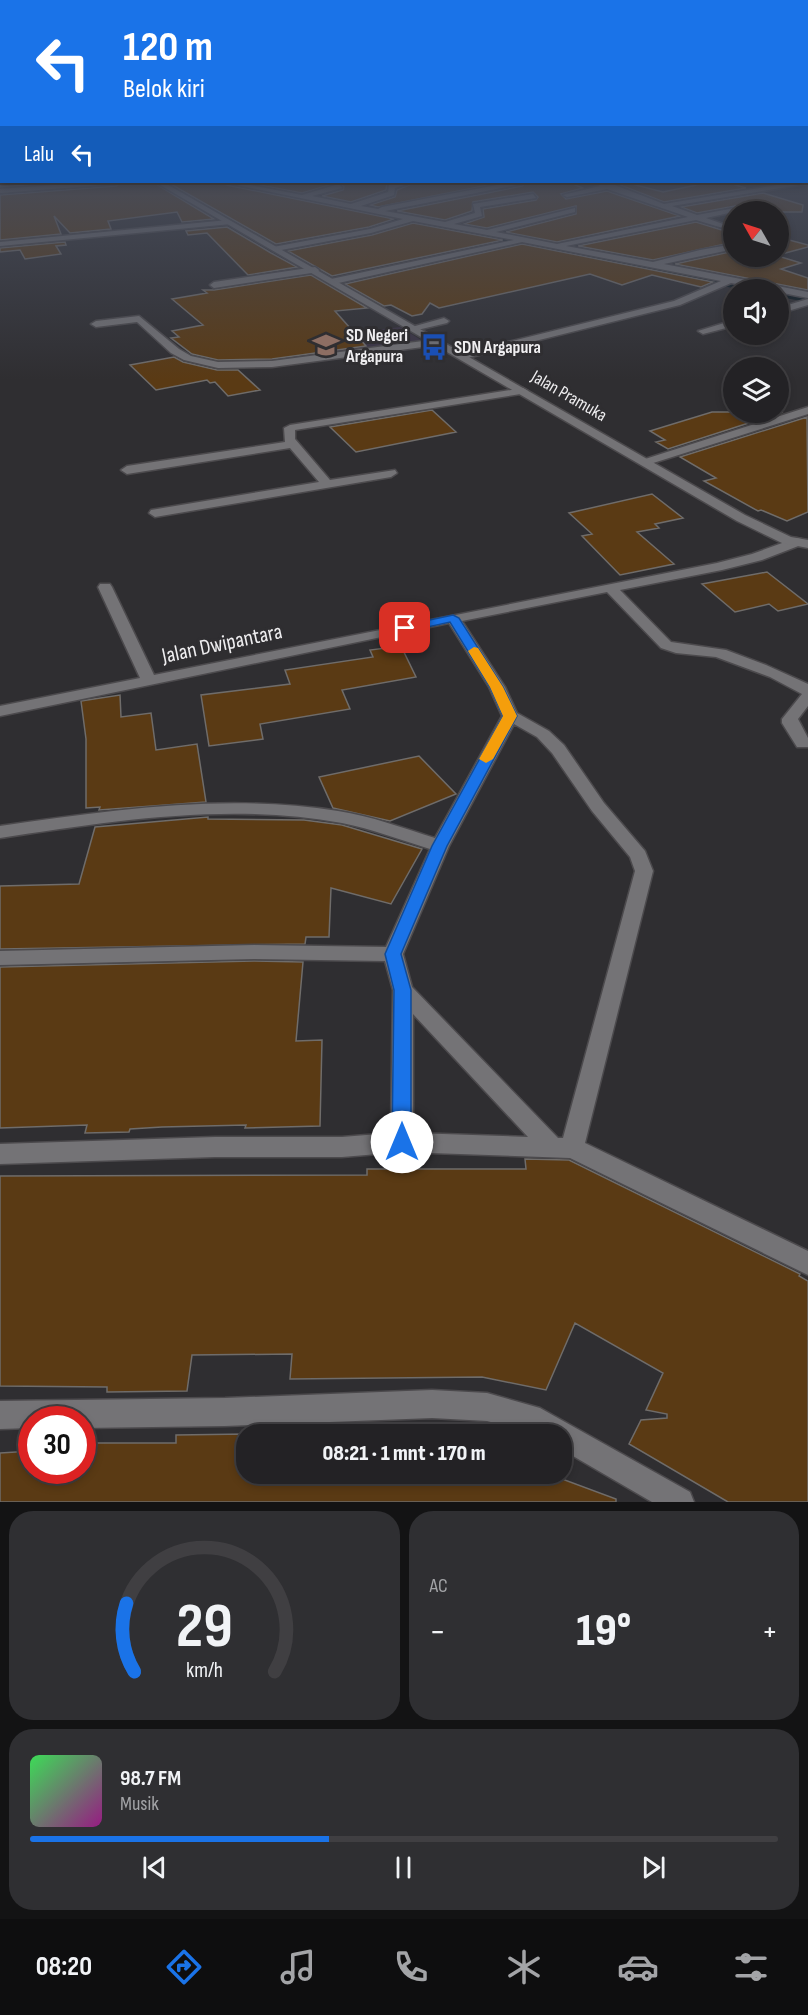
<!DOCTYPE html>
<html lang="id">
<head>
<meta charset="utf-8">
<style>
  :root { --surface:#232225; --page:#2f2f32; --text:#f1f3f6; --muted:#a3a4a7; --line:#403f42; --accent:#1a73e8 }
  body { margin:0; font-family:"Sofia Sans Condensed",sans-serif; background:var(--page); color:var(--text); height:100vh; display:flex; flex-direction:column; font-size:22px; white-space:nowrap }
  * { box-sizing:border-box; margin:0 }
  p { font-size:20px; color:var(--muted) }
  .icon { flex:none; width:33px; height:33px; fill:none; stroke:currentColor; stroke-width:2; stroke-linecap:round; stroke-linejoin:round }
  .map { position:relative; height:1502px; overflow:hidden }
  .panel { display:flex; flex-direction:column; gap:9px; padding:9px; background:#131314; flex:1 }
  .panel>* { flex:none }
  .top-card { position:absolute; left:0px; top:0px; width:808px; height:183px; box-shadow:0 3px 9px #0003,0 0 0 2px var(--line); background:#1a73e8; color:#fff; overflow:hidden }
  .needle { width:39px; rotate:309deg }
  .fabs { position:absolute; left:723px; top:201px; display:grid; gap:12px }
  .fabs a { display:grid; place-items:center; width:66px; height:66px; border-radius:50%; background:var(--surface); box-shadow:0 3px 9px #0003,0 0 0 2px var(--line); font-size:30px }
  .speed { position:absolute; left:18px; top:1406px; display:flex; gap:12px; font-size:30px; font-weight:700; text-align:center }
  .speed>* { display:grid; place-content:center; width:78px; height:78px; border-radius:50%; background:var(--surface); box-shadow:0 3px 9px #0003,0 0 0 2px var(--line); line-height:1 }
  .speed .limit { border:9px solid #d22; background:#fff; color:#111 }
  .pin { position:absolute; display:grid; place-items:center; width:51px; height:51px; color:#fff; margin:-26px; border-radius:12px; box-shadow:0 3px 9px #0006 }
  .me { position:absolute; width:66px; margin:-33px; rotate:0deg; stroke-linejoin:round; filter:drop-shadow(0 0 4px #0008) }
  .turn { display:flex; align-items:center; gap:21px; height:126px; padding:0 24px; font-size:27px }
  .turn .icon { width:78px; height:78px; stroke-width:2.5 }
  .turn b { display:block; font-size:42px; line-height:51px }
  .then { display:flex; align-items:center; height:57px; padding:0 24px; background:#0003; gap:12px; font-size:22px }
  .big { font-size:45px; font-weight:800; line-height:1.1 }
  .panel .card { flex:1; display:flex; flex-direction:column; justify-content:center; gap:9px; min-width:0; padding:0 21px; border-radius:24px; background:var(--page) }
  .panel .dial { align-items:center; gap:0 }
  .dial svg { height:156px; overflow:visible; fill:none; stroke:var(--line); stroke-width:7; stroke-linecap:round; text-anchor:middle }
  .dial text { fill:var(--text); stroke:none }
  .song { display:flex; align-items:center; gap:18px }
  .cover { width:72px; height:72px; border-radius:9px; background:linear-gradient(135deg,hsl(130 70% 55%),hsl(310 70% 35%)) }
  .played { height:6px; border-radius:3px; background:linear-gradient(90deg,var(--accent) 40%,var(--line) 40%) }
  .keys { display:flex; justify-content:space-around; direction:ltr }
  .heat { display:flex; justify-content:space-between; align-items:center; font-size:33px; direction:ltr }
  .panel .tiles { flex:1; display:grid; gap:9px; grid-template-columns:1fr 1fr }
  .card:last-child { grid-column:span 2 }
  .trip { position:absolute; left:236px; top:1424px; width:336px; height:60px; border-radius:24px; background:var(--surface); box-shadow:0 3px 9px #0003,0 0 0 2px var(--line); font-weight:800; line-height:60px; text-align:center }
  .tabs { display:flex; height:96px; justify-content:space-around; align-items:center; background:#0e0e0f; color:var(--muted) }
  .tabs .icon { width:42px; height:42px }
  .tabs .selected { color:var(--accent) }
  .tabs b { font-size:27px; color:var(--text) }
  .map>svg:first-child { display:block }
  .education { fill:#3a3343 }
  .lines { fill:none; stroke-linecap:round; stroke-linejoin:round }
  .stream-far1 { stroke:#08161b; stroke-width:4.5 }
  .stream { stroke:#08161b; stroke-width:5 }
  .building { fill:#5a3a14; stroke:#6f6c6a; stroke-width:1.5 }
  .minor-casing { stroke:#4c4a4d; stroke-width:3 }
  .tertiary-casing { stroke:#4c4a4d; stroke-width:3 }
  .minor { fill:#747376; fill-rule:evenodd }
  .tertiary { fill:#747376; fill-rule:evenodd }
  .route { fill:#1a73e8; stroke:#114b97; stroke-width:1.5 }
  .slow { fill:#f59e0b }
  .labels { text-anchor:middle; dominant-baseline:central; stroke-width:6; stroke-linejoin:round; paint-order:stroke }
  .far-poi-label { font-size:18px; font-weight:bold; fill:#efeef0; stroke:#2f2e31; text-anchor:start }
  .far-street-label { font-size:18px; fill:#efeef0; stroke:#2f2e31 }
  .street-label { font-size:22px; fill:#efeef0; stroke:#2f2e31 }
</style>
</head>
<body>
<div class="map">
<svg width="808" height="1502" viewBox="0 0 808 1502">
  <rect width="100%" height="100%" fill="#2f2e31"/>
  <path class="education" d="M 400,327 L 426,343 L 264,362 L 240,361 L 225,348 Z"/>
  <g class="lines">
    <path class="stream-far1" d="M 0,194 L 132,182
      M 323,205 L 403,220
      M 410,222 L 514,242
      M 521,243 L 718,282"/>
    <path class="stream" d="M 726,284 L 755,290
      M 778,294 L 804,299"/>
  </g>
  <path class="building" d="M 0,182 L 71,182 L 0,187 Z
    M 122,182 L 153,182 L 214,219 L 182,222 L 177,212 L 108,221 L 111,229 L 70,233 L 54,216 L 61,234 L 0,240 L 0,195 L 116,186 Z
    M 167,182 L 220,182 L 222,184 L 394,219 L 369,227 L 276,244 Z
    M 244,182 L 399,182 L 387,183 L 386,190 L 351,202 L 322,196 L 343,190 L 344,187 L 340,182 L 302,193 Z
    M 416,182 L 504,182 L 378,207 L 370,205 L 395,197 L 397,190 Z
    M 527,182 L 568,182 L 583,188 L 561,194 L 566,199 L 607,191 L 680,216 L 557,242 L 506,232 L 576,214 L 576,206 L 487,228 L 464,224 L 484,217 L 483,209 L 536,200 L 538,197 L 533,192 L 473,202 L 472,211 L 445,220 L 397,211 L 522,186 Z
    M 711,182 L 725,182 L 746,188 L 664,202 L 620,185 L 628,183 L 663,192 Z
    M 763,193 L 803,205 L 802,212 L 746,212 L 763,207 L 762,204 L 757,202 L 697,213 L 681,207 Z
    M 696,222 L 722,230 L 725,224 L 734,226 L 734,242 L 653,260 L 578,246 Z
    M 413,223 L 503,240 L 332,276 L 288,251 L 372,235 Z
    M 227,227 L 271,253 L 297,267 L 248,275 L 207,233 L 188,235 L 186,231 Z
    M 778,237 L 808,245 L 808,247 L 778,255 Z
    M 65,242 L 66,245 L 56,246 L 61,254 L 25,259 L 20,250 L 0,252 L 0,248 Z
    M 522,244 L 713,282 L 701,287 L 652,275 L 622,285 L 590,274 L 439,308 L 430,303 L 422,314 L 412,316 L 391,305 L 384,306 L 345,284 Z
    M 734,251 L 734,256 L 778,256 L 801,263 L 781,269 L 808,278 L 808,290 L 675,264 Z
    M 311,275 L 367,308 L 335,311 L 366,346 L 272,359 L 218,360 L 192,354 L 171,338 L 179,337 L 172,331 L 203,325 L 172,299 L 207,293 L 203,290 L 214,290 Z
    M 174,357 L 183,362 L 217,370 L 238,370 L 260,390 L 228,396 L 215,382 L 210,383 L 207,380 L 156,390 L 130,365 Z
    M 432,410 L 456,432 L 356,452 L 330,427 Z
    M 712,412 L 783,412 L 668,449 L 656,442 L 665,440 L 650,431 Z
    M 807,417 L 808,512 L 787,521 L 761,510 L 758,511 L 704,481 L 716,478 L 680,457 Z
    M 652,494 L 683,518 L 655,524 L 659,528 L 637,532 L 674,564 L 620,575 L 582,536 L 592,534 L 569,513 Z
    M 767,572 L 808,604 L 778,611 L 769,604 L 735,612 L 702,584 Z
    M 401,646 L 416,677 L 342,690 L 350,709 L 260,724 L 263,739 L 209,746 L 201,695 L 290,684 L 285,670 L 373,657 L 370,650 Z
    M 120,695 L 121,717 L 151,713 L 156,750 L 197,744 L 206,802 L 99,810 L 100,807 L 86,808 L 86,739 L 81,701 Z
    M 419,756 L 456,794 L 390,821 L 333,808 L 319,777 Z
    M 208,817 L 208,819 L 304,820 L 342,825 L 422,849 L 391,904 L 331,888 L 329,937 L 306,937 L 305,944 L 0,949 L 0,886 L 79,884 L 95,827 Z
    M 254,961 L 303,962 L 296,1041 L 322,1040 L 320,1126 L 245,1128 L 246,1125 L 162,1127 L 130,1129 L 129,1132 L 85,1133 L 87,1125 L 0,1128 L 0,967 Z
    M 525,1159 L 569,1160 L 800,1274 L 799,1276 L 808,1281 L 808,1502 L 728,1502 L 629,1444 L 641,1420 L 667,1418 L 667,1414 L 646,1410 L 663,1373 L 575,1323 L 546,1390 L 482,1377 L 290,1379 L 292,1354 L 192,1355 L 187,1391 L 107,1392 L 107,1387 L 0,1386 L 0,1176 L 367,1175 L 367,1169 L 526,1169 Z
    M 507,1429 L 521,1434 L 270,1434 L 410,1430 L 468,1432 Z
    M 246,1434 L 246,1473 L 546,1473 L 616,1499 L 616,1502 L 0,1502 L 0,1453 L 32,1451 L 32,1470 L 82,1470 L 82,1443 L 176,1443 L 176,1435 Z"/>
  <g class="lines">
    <defs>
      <path id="minor" d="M 807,180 L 808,183 L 805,184 L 672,206 L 697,215 L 757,204 L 761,206 L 706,218 L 723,224 L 723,228 L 696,220 L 566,246 L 653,262 L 700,250 L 734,244 L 734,249 L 664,264 L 808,292 L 808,298 L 778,292 L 778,290 L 731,283 L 680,305 L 463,359 L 458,356 L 459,354 L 674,301 L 721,281 L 522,242 L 334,284 L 331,283 L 331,279 L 514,240 L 413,221 L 371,233 L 276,251 L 273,251 L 273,247 L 370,229 L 403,219 L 222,182 L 235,182 L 302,195 L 339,184 L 342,188 L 312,196 L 351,204 L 388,192 L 389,185 L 414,182 L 395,188 L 394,195 L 361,206 L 378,209 L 382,207 L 513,182 L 525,182 L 522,184 L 385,211 L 445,222 L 475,213 L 473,204 L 533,194 L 536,198 L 480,207 L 482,216 L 454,224 L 487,230 L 575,208 L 575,212 L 496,232 L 557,244 L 688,217 L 607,189 L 567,197 L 563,195 L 600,186 L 593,182 L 612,184 L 664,204 Z
        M 95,182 L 120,182 L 116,184 L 0,193 L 0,189 Z
        M 228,220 L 232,222 L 231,224 L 0,246 L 0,242 Z
        M 315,267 L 319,270 L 318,272 L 214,288 L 210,285 L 214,282 Z
        M 808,299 L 808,305 L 778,314 L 778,308 Z
        M 139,316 L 179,349 L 191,356 L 218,362 L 272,361 L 438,339 L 443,342 L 438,345 L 272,367 L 218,368 L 184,360 L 171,353 L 137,322 L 96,327 L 91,324 L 96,321 Z
        M 444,318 L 449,321 L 447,323 L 413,331 L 408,328 Z
        M 734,320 L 734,326 L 703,334 L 698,331 Z
        M 523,388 L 528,391 L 527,393 L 295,430 L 295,439 L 330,480 L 395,470 L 397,473 L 391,477 L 155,517 L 149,513 L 151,510 L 319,482 L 290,448 L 127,474 L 121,470 L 127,466 L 285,442 L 284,428 L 290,425 Z
        M 808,407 L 808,414 L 650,464 L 642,464 L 640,462 L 642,460 Z
        M 796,538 L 801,539 L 803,542 L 801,545 L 762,560 L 722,570 L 620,590 L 671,642 L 726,650 L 766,665 L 808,684 L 808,706 L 798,719 L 808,738 L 808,747 L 797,747 L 782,723 L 782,719 L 802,694 L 770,677 L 716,657 L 676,653 L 661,648 L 607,592 L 462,621 L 505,687 L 517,713 L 549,731 L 564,745 L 604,803 L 645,851 L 653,871 L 585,1143 L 808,1251 L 808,1275 L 570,1158 L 402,1152 L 342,1157 L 215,1157 L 0,1164 L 0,1144 L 215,1137 L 342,1137 L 391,1133 L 393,990 L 385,961 L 254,959 L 0,965 L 0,951 L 254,945 L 386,947 L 430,849 C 401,840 372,829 342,823 C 229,802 112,821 0,838 L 0,826 C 112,810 226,793 338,811 C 371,816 403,828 435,838 L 502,716 L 489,687 L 449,623 L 0,716 L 0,706 L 140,678 L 98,587 L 100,584 L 110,584 L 112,587 L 154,675 L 717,563 L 752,554 ZM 514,724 L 537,737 L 552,753 L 592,811 L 630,857 L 635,871 L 563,1138 L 558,1138 L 412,987 L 403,954 L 449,846 ZM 413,1014 L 528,1137 L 413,1133 Z
        M 432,1390 L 487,1393 L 540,1408 L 690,1492 L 694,1502 L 652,1502 L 561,1449 L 561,1434 L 534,1434 L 487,1421 L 432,1418 L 225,1426 L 82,1428 L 82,1419 L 32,1419 L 32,1428 L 0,1429 L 0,1401 L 225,1398 Z"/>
      <path id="tertiary" d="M 155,182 L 163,182 L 745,515 L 791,537 L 808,540 L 808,548 L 782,543 L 737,521 Z"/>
    </defs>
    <use href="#minor" class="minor-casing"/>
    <use href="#tertiary" class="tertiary-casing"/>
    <use href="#minor" class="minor"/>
    <use href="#tertiary" class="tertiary"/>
  </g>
  <linearGradient id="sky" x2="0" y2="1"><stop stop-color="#1a191b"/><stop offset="0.45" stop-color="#474c5a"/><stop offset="1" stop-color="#474c5a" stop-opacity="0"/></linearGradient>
  <rect width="808" height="380" fill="url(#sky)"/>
  <path class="route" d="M 453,615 L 459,618 L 503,687 L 517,716 L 447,846 L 401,954 L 411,990 L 411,1142 L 409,1148 L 402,1151 L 395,1148 L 392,1142 L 394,990 L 385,954 L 432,846 L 503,716 L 490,687 L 450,622 L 405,632 L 399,628 L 401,626 Z"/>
  <path class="slow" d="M 474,647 L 478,648 L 503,687 L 517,716 L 493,759 L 486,763 L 479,759 L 503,716 L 490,687 L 468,651 Z"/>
  <defs>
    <symbol id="school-bare" viewBox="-9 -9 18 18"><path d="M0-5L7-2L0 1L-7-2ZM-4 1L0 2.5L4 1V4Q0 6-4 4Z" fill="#8d6e63" stroke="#2f2e31" stroke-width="2.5" paint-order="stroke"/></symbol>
    <symbol id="bus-bare" viewBox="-9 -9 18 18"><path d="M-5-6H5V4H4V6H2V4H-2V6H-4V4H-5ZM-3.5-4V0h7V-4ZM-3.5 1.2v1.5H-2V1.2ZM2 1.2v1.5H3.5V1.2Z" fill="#1a4fb4" stroke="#2f2e31" stroke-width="2.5" paint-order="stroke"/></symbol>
  </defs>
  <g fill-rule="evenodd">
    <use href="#school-bare" x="307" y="326" width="38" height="38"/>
    <use href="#bus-bare" x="415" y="328" width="38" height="38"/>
  </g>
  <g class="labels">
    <g class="far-poi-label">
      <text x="346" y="335">SD Negeri<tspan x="346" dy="21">Argapura</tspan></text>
      <text x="454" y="347">SDN Argapura</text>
    </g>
    <g class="far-street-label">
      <text transform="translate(569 396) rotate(30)">Jalan Pramuka</text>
    </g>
    <g class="street-label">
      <text transform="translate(222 644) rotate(-12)">Jalan Dwipantara</text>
    </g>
  </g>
</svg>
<div class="fabs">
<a><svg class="needle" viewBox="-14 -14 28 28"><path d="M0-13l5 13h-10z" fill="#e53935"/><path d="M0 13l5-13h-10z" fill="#a3a4a7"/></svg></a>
<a><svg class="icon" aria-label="sound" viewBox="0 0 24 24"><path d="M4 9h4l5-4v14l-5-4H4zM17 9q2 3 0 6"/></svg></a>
<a><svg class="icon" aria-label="layers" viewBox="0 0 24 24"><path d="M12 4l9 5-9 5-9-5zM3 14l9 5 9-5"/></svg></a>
</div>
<div class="speed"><div class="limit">30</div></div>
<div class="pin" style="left:405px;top:628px;background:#d93025"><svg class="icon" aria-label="arrive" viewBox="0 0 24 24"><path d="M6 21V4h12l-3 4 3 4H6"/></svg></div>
<svg class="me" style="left:402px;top:1142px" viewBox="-20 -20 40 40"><circle r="19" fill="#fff"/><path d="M0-13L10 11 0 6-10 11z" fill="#1a73e8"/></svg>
<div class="trip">08:21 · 1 mnt · 170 m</div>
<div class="top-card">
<div class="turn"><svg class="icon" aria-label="left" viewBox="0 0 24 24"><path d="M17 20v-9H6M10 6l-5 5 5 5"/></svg><div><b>120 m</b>Belok kiri</div></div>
<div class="then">Lalu<svg class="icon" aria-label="left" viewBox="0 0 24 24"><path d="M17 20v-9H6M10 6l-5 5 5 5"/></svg></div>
</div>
</div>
<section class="panel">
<div class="tiles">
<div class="card dial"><svg viewBox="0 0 100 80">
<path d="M14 69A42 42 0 1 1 86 69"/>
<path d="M14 69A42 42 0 0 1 10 34" stroke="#1a73e8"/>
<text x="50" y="56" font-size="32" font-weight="700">29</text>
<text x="50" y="72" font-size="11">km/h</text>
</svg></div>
<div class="card"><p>AC</p>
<div class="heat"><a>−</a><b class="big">19°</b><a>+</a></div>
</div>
<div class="card">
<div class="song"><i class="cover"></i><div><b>98.7 FM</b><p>Musik</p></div></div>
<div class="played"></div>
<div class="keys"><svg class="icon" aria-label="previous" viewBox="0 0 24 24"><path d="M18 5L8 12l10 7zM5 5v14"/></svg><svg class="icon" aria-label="pause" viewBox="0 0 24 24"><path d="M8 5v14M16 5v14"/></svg><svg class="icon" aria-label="next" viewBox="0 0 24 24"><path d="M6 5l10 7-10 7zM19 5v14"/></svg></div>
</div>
</div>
</section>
<nav class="tabs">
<b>08:20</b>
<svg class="icon selected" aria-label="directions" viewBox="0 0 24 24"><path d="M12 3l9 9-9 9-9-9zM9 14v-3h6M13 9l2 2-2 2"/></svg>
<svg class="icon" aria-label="music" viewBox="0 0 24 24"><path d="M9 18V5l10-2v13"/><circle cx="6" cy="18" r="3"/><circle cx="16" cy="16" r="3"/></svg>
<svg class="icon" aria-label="phone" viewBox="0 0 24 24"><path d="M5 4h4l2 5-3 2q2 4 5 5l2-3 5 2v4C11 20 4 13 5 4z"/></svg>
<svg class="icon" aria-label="climate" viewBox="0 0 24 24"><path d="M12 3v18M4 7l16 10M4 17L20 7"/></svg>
<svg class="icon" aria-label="car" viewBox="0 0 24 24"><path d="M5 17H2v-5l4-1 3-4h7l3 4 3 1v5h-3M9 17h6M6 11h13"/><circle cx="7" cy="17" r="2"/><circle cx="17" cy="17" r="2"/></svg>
<svg class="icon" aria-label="filters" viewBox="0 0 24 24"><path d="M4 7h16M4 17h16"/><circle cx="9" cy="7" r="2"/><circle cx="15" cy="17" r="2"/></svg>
</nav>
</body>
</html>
